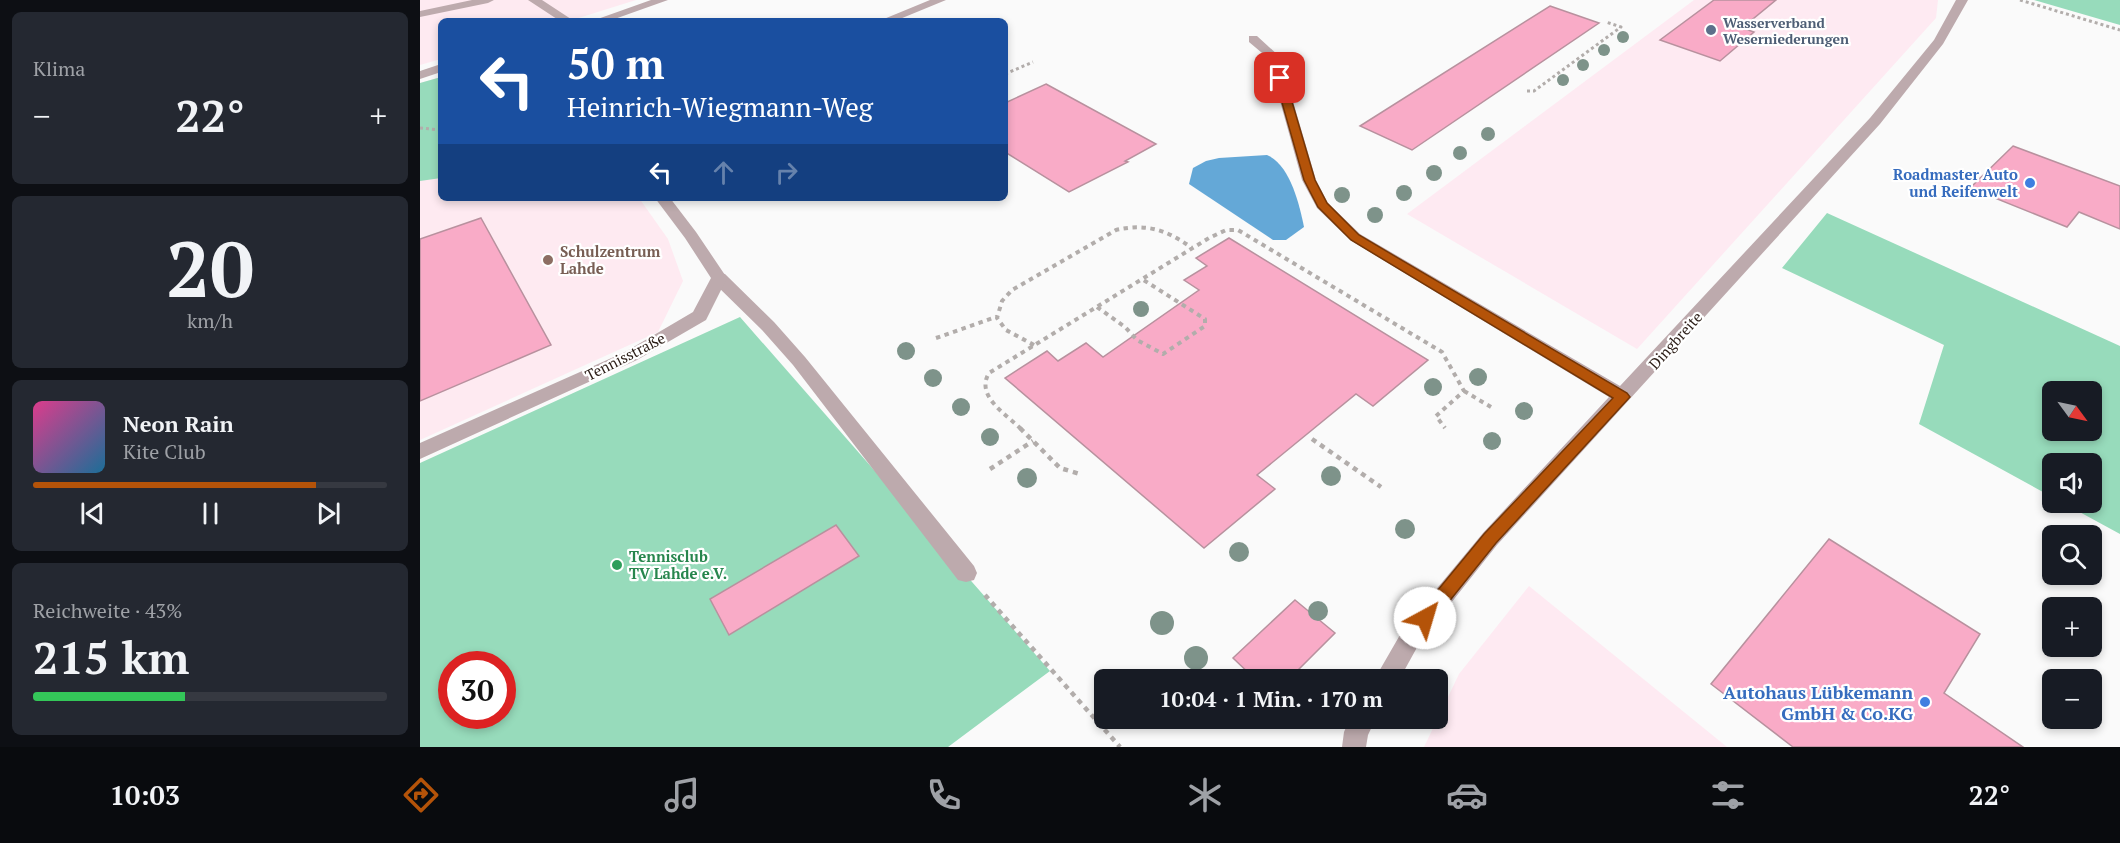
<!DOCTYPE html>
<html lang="de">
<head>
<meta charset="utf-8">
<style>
  :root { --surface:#171b24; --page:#242831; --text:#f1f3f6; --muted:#9ea1a6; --line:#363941; --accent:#b45309 }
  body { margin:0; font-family:"PT Serif",serif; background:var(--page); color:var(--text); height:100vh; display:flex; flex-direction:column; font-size:22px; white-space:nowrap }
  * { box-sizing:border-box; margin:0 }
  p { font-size:20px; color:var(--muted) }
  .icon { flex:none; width:33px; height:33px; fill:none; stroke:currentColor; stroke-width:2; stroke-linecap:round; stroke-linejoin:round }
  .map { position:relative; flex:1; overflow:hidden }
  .sheet { display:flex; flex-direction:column; gap:12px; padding:12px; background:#0d0f14; width:420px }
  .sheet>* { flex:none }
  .banner { position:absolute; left:18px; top:18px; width:570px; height:183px; border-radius:9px; box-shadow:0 3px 9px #0003; background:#1a4fa0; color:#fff; overflow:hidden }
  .needle { width:39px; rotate:123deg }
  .tools { position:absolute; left:1622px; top:381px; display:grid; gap:12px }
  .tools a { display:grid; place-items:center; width:60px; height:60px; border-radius:9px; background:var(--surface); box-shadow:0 3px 9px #0003; font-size:30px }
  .speed { position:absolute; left:18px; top:651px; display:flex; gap:12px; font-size:30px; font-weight:700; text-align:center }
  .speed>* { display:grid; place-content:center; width:78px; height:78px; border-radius:50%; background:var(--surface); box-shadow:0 3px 9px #0003; line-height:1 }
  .speed .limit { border:9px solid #d22; background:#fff; color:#111 }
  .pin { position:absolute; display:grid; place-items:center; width:51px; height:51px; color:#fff; margin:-26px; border-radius:12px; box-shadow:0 3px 9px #0006 }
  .me { position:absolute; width:66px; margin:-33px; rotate:39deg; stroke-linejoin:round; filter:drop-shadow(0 0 4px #0008) }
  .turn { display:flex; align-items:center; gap:21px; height:126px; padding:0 30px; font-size:27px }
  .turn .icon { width:78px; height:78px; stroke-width:2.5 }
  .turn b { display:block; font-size:42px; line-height:51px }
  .lanes { display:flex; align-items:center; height:57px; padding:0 30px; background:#0003; justify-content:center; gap:30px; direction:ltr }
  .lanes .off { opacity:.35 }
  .big { font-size:45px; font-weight:800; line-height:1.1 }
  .sheet .tile { flex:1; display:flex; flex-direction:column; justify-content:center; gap:9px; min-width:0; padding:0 21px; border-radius:9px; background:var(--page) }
  .sheet .dial { align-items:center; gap:0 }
  .dial b { font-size:78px; line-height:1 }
  .song { display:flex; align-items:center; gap:18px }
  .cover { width:72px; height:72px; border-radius:9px; background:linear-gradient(135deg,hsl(330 70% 55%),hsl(200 70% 35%)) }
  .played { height:6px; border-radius:3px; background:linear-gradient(90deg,var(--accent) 80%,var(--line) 80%) }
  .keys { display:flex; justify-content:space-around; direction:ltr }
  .heat { display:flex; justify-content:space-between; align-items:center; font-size:33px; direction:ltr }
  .charge { height:9px; border-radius:4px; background:linear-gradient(90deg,#34c759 43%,var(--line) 0) }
  .trip { position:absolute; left:674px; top:669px; width:354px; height:60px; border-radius:9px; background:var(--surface); box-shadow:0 3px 9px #0003; font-weight:800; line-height:60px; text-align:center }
  .menu { display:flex; height:96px; justify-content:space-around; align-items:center; background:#090b0e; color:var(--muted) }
  .menu .icon { width:42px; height:42px }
  .menu .on { color:var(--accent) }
  .menu b { font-size:27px; color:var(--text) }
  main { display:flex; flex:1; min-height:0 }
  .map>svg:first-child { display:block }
  .industrial { fill:#feeaf2 }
  .education { fill:#feeaf1 }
  .green { fill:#97dbbb; fill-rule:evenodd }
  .water { fill:#64a8d7 }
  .building { fill:#f9abc7; stroke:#b8919e; stroke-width:1.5 }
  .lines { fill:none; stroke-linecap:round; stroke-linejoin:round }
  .path-far2 { stroke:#b2adab; stroke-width:3; stroke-dasharray:3 3; stroke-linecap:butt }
  .path-far1 { stroke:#b2adab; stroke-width:4; stroke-dasharray:4.5 4.5; stroke-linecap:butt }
  .path { stroke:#b2adab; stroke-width:4.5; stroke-dasharray:5 5; stroke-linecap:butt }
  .lane { fill:#bdaaad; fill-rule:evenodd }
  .street { fill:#bdaaad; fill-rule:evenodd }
  .tree { fill:#7e938a }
  .route { fill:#b45309; stroke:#753606; stroke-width:1.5 }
  .service-dot { fill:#5c6f8a; stroke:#fff; stroke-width:2 }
  .shop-dot { fill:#3f7fe0; stroke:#fff; stroke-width:2 }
  .education-dot { fill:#8d6e63; stroke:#fff; stroke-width:2 }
  .leisure-dot { fill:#2e9e5b; stroke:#fff; stroke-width:2 }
  .labels { text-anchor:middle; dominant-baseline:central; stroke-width:4.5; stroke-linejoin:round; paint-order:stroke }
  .far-service-label { font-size:14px; font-weight:bold; fill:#4e5e75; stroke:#fff; text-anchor:start }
  .shop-label { font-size:15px; font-weight:bold; fill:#366cbe; stroke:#fff; text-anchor:end }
  .education-label { font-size:15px; font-weight:bold; fill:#785e54; stroke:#fff; text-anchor:start }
  .street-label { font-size:15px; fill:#2b1d16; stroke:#fff }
  .leisure-label { font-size:15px; font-weight:bold; fill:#27864d; stroke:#fff; text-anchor:start }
  .near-shop-label { font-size:18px; font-weight:bold; fill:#366cbe; stroke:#fff; text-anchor:end }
</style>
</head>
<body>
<main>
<section class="sheet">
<div class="tile"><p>Klima</p>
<div class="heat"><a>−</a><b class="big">22°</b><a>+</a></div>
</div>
<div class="tile dial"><b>20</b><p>km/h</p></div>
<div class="tile">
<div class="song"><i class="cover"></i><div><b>Neon Rain</b><p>Kite Club</p></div></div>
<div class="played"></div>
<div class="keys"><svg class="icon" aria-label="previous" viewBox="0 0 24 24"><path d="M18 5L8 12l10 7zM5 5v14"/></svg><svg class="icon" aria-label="pause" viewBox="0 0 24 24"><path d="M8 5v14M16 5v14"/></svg><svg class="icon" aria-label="next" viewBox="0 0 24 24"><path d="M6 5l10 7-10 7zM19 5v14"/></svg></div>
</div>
<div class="tile"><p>Reichweite · 43%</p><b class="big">215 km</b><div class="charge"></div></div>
</section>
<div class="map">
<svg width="1700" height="747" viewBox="0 0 1700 747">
  <rect width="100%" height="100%" fill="#fafafa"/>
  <path class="industrial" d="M 1274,0 L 1518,0 L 1516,18 L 1217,349 L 987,214 Z
    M 1109,586 L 1307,747 L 1004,747 L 1039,674 Z"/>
  <path class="education" d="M 0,0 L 216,0 L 149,21 L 21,21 L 21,59 L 0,65 Z
    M 21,77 L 21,198 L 219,198 L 248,239 L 263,281 L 238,332 L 0,440 L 0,83 Z"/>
  <path class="green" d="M 1614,0 L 1700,0 L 1700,25 Z
    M 21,77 L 21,178 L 0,181 L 0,83 Z
    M 1407,213 L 1700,346 L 1700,534 L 1643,503 L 1671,502 L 1671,464 L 1632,464 L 1632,497 L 1499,424 L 1524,345 L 1362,268 ZM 1632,392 L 1671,392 L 1671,430 L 1632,430 Z
    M 320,317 L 630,671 L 528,747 L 0,747 L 0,463 ZM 32,664 L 82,664 L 82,716 L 32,716 Z"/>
  <path class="water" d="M 847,155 C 870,165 879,203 884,227 L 866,240 L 853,240 L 769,184 L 773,168 L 786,161 L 799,158 Z"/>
  <path class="building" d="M 1294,0 L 1356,0 L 1322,28 L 1334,32 L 1300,61 L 1240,40 Z
    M 1130,6 L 1179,23 L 992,150 L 940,126 Z
    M 626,84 L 736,144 L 705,161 L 708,162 L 649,192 L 585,152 L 585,103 Z
    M 1593,146 L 1700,186 L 1700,229 L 1659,212 L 1647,227 L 1550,188 Z
    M 61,218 L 131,345 L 0,401 L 0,239 Z
    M 809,238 L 1008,360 L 953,406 L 936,394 L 837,475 L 855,489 L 784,548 L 585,378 L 627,351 L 638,361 L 666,343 L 683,357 L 779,290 L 764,280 L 787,266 L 776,258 Z
    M 416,525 L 439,556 L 309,635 L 290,599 Z
    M 1409,539 L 1560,634 L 1524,693 L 1603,747 L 1373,747 L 1291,684 Z
    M 875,600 L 915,633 L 868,680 L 836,680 L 813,658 Z"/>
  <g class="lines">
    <path class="path-far2" d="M 1600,0 L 1700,30
      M 585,74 L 613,62
      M 1107,91 L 1114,91 L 1201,27 L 1186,22
      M 0,128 L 21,130"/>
    <path class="path-far1" d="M 677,307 L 705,327 L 717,340 L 743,354 L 785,326 L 785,319 L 722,279
      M 516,338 L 576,317
      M 614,345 L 586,330 L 577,318 L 582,301 L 592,290 L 696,230 C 727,223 747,230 772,248
      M 1044,391 L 1071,407
      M 601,429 C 586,414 555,396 569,373 L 789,238 L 806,230 L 818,230 L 1022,352 L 1044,391 L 1016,416 L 1025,428"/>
    <path class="path" d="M 600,428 L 640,468 L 660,474
      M 892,439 L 961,487
      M 570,469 L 613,441
      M 565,595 L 700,747"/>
    <path class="lane" d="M 52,0 L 74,0 L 68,3 L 0,17 L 0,11 Z
      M 108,0 L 122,0 L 154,21 L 140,21 Z
      M 299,273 L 305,274 L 354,322 L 385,357 L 554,566 L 557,573 L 554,580 L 546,582 L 538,580 L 373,365 L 342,330 L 293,282 L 291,278 L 293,274 Z"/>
    <path class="street" d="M 231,0 L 248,0 L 189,21 L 172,21 Z
      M 510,0 L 526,0 L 475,21 L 459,21 Z
      M 1536,0 L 1548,0 L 1523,44 L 1460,124 L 1077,545 L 1000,642 L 979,680 L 954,680 L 984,628 L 1063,533 L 1189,397 L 930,240 L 897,208 L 882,180 L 848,58 L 829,42 L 829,36 L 837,36 L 860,57 L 896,180 L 908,203 L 940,234 L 1200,386 L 1450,118 L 1514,40 Z
      M 21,64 L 21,72 L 0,79 L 0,71 Z
      M 235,198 L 250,198 L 276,232 L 307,278 L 286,320 L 217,360 L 0,459 L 0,443 L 205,352 L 273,312 L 291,278 L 265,238 Z
      M 930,718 L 956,718 L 948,735 L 946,747 L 922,747 L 924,732 Z"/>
  </g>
  <g class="tree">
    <circle cx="1203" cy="37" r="6"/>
    <circle cx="1184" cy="50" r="6"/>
    <circle cx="1163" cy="65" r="6"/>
    <circle cx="1143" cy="80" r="6"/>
    <circle cx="1068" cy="134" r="7"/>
    <circle cx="1040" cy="153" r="7"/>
    <circle cx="1014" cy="173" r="8"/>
    <circle cx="984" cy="193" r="8"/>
    <circle cx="922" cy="195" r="8"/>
    <circle cx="955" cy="215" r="8"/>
    <circle cx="721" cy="309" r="8"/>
    <circle cx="486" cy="351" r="9"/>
    <circle cx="1058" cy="377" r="9"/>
    <circle cx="513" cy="378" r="9"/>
    <circle cx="1013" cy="387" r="9"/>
    <circle cx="541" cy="407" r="9"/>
    <circle cx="1104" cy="411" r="9"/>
    <circle cx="570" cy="437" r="9"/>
    <circle cx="1072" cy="441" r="9"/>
    <circle cx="911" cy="476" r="10"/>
    <circle cx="607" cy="478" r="10"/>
    <circle cx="985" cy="529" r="10"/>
    <circle cx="819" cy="552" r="10"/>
    <circle cx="898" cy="611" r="10"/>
    <circle cx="742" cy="623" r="12"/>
    <circle cx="776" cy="658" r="12"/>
  </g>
  <path class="route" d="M 860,75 L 865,78 L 895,180 L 907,203 L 939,235 L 1207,393 L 1210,397 L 1076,543 L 1011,624 L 1005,626 L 999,624 L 997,618 L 999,613 L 1064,534 L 1193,398 L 931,240 L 898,207 L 884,180 L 855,78 Z"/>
  <circle class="service-dot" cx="1291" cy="30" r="6"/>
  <g class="shop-dot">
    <circle cx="1610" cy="183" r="6"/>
    <circle cx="1505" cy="702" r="6"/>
  </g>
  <circle class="education-dot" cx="128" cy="260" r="6"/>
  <circle class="leisure-dot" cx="197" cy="565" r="6"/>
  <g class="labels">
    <g class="far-service-label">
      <text x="1303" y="22">Wasserverband<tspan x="1303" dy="16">Weserniederungen</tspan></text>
    </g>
    <g class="shop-label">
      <text x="1598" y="174">Roadmaster Auto<tspan x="1598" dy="17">und Reifenwelt</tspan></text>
    </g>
    <g class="education-label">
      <text x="140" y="251">Schulzentrum<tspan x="140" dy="17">Lahde</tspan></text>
    </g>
    <g class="street-label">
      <text transform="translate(1255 340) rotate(-48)">Dingbreite</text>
      <text transform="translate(205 356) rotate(-27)">Tennisstraße</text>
    </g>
    <g class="leisure-label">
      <text x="209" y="556">Tennisclub<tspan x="209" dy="17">TV Lahde e.V.</tspan></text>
    </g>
    <g class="near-shop-label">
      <text x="1493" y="692">Autohaus Lübkemann<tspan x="1493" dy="21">GmbH &amp; Co.KG</tspan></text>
    </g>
  </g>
</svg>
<div class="tools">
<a><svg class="needle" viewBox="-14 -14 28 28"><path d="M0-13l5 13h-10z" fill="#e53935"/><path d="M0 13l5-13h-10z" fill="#9ea1a6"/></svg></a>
<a><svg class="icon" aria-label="sound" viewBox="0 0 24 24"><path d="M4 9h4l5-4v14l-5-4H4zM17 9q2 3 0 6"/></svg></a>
<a><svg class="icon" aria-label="search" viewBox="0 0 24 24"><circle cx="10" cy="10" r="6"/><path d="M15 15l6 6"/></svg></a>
<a>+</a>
<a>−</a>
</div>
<div class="speed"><div class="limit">30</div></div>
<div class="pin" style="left:860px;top:78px;background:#d93025"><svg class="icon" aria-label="arrive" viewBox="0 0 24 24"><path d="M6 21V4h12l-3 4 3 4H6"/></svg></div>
<svg class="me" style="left:1005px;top:618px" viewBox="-20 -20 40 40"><circle r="19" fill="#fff"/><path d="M0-13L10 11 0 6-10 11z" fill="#b45309"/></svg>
<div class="trip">10:04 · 1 Min. · 170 m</div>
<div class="banner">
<div class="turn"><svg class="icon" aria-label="left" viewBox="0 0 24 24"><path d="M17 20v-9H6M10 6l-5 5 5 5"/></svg><div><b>50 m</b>Heinrich-Wiegmann-Weg</div></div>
<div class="lanes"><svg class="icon" aria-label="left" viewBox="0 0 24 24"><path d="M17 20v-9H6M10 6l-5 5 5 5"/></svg><svg class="icon off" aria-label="ahead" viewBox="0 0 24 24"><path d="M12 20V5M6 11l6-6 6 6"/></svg><svg class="icon off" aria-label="right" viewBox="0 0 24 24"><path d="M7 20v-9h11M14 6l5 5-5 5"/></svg></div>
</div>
</div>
</main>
<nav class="menu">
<b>10:03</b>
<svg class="icon on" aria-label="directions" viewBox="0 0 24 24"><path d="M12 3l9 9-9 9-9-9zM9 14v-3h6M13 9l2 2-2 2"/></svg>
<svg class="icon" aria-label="music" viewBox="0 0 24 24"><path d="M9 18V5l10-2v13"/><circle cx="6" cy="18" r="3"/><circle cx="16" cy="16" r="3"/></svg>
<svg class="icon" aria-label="phone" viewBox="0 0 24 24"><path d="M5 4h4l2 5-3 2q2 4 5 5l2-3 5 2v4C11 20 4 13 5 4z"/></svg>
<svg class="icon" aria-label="climate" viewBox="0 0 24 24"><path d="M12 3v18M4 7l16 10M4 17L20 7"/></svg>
<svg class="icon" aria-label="car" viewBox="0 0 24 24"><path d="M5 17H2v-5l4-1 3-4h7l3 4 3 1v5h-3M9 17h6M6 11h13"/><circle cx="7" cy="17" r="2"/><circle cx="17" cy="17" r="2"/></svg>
<svg class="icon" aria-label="filters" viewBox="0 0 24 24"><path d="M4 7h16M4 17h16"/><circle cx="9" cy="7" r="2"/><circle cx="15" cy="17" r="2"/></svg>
<b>22°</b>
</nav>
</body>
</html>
